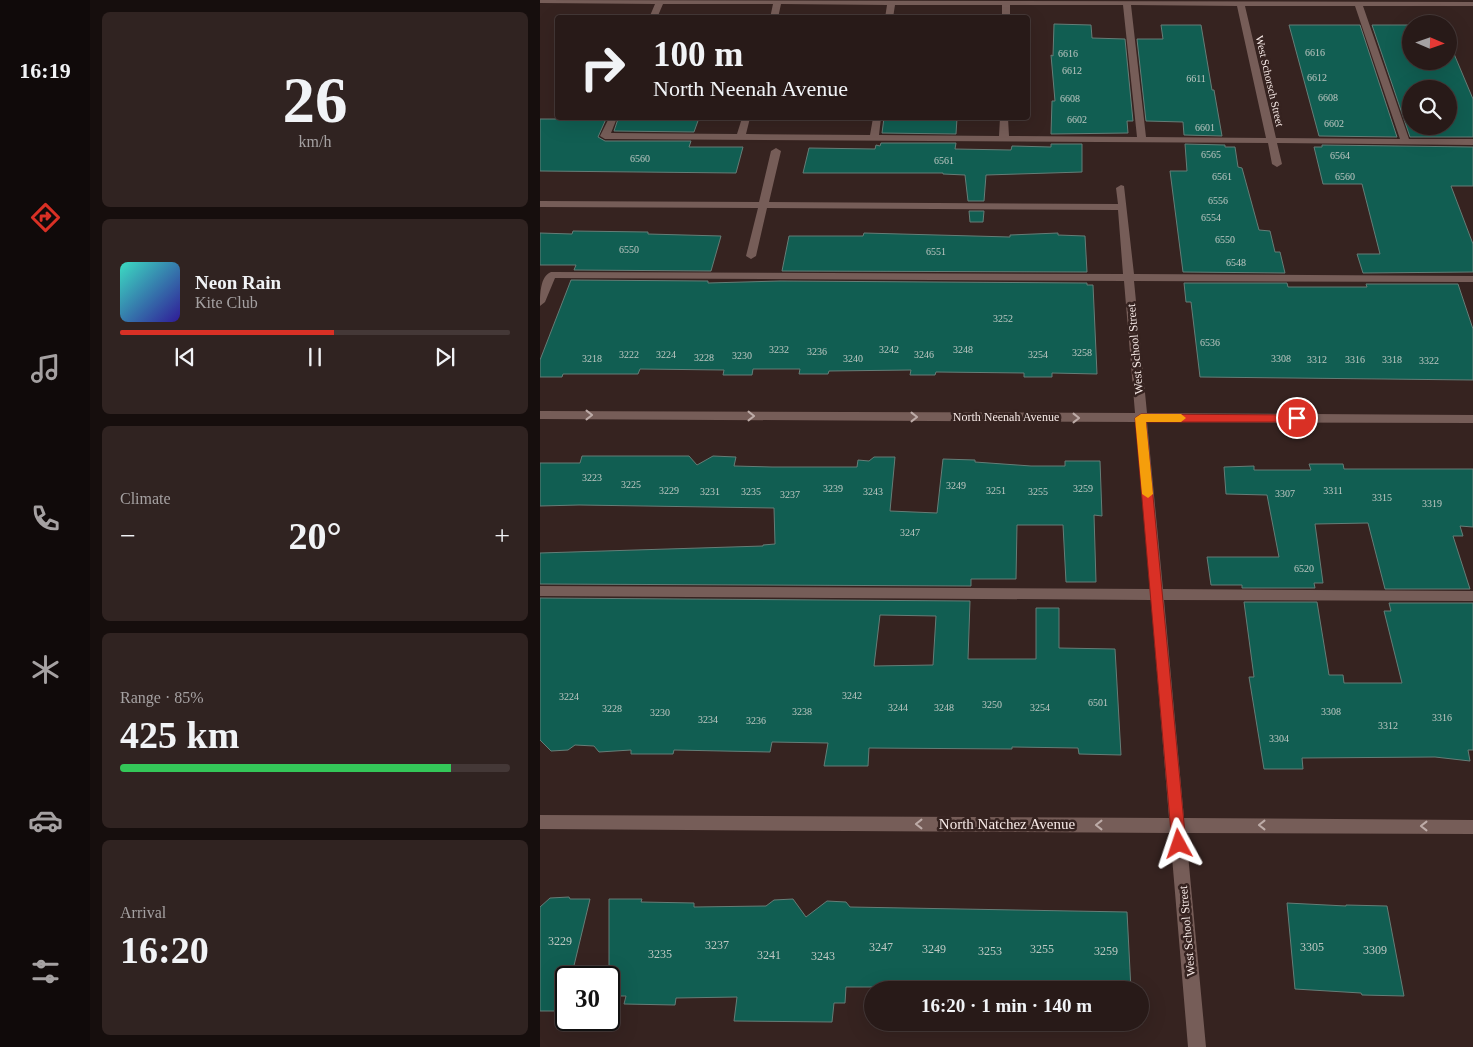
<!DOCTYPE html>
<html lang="en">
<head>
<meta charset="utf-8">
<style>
  :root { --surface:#281a18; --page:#302321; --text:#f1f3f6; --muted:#a5a1a2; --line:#443837; --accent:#d93025 }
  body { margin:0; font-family:Georgia,serif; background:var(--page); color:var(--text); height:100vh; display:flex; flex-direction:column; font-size:19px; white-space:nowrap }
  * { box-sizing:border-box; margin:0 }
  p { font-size:16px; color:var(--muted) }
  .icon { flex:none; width:28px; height:28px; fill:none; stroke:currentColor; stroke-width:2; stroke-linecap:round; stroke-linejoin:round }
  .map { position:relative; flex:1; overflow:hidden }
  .sheet { display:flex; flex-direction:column; gap:12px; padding:12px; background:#160e0d; width:450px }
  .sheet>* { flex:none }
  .banner { position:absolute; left:15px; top:15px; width:475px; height:105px; border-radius:5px; box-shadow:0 5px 20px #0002,0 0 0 1px var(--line); background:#281a18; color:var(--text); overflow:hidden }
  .needle { width:32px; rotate:92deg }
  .tools { position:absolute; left:862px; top:15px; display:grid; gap:10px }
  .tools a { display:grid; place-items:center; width:55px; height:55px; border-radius:50%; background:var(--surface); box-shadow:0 5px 20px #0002,0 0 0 1px var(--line); font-size:25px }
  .speed { position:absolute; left:15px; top:966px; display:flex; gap:10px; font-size:25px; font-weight:700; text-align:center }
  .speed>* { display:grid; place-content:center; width:65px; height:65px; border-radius:50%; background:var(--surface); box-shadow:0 5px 20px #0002,0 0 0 1px var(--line); line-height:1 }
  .speed .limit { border:2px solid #111; border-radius:8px; background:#fff; color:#111 }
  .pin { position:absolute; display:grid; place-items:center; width:42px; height:42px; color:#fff; margin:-21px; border:2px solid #fff; border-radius:50%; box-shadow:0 1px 5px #0007 }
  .me { position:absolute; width:55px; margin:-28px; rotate:355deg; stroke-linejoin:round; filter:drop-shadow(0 0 4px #0008) }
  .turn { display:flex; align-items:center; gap:18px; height:105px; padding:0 15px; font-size:22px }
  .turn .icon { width:65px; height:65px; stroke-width:2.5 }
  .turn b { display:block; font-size:35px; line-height:42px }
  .big { font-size:38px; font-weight:700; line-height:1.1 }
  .sheet .card { flex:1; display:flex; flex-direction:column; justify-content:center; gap:8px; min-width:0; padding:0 18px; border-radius:8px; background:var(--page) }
  .sheet .dial { align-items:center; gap:0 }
  .dial b { font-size:65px; line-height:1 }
  .song { display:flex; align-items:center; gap:15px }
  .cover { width:60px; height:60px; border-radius:8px; background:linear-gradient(135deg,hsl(170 70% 55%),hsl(250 70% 35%)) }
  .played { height:5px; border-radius:2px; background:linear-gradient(90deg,var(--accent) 55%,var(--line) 55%) }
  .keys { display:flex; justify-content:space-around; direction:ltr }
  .heat { display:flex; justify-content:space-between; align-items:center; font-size:28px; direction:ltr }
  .charge { height:8px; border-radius:4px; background:linear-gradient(90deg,#34c759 85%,var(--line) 0) }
  .trip { position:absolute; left:324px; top:981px; width:285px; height:50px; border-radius:25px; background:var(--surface); box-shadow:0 5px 20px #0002,0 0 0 1px var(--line); font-weight:700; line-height:50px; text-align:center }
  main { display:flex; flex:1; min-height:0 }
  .tab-bar { display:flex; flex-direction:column; width:90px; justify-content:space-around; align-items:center; background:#100a0a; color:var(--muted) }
  .tab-bar .icon { width:35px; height:35px }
  .tab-bar .selected { color:var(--accent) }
  .tab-bar b { font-size:22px; color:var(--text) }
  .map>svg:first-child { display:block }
  .building { fill:#115e52; stroke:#657d77; fill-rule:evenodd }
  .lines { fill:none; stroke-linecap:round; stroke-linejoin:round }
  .minor { fill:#765d58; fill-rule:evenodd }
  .oneway { stroke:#bdaba7 }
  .route { fill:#d93025; stroke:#8d1f18 }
  .slow { fill:#f59e0b }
  .labels { text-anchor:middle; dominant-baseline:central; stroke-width:5; stroke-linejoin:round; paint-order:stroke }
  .number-label { font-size:10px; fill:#bec7c2 }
  .far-street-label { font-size:11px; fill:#f7eae7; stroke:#362320 }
  .street-label { font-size:12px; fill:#f7eae7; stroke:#362320 }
  .near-number-label { font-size:12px; fill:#bec7c2 }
  .near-street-label { font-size:15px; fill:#f7eae7; stroke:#362320 }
</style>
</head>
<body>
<main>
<nav class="tab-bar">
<b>16:19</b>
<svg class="icon selected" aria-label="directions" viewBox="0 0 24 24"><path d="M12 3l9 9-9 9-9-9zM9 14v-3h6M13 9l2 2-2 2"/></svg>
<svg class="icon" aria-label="music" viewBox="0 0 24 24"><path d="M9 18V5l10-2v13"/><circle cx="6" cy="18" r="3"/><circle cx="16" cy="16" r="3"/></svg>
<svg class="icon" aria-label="phone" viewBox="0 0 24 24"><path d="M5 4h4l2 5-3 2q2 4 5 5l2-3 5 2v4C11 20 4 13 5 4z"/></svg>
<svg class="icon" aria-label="climate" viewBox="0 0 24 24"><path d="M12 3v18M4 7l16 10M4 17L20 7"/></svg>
<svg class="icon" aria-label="car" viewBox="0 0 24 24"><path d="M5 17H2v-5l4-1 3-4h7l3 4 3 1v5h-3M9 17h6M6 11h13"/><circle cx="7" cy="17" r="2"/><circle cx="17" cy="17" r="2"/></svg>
<svg class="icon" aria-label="filters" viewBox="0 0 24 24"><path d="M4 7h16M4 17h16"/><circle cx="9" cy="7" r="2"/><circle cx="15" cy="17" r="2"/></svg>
</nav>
<section class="sheet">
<div class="card dial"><b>26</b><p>km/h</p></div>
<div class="card">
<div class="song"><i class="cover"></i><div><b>Neon Rain</b><p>Kite Club</p></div></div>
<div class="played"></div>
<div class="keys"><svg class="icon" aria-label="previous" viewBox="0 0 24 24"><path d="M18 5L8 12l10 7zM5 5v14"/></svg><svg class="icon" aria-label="pause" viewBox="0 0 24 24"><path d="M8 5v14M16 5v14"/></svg><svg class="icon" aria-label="next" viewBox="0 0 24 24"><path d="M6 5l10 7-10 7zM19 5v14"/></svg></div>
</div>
<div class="card"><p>Climate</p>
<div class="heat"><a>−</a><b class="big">20°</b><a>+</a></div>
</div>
<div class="card"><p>Range · 85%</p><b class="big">425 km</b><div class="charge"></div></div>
<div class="card"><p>Arrival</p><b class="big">16:20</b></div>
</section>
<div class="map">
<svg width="933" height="1047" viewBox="0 0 933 1047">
  <rect width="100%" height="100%" fill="#362320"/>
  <path class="building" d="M 514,24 L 551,25 L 552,38 L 585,39 L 593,121 L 587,121 L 588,133 L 511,134 L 512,101 L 515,101 L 511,55 L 513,56 Z
    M 621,25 L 661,25 L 672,90 L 674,90 L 682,136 L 644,135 L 643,122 L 606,121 L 597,39 L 623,39 Z
    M 749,25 L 820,25 L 857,137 L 779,136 Z
    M 832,25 L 871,25 L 871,61 L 909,61 L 909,42 L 933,99 L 933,137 L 870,137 ZM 871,89 L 909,89 L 909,126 L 871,126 Z
    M 84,118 L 159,118 L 154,132 L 74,131 L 78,119 L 83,119 Z
    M 344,118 L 417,118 L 416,134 L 342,133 Z
    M 0,119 L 66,119 L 58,137 L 65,141 L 151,141 L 149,147 L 203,147 L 196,173 L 0,171 Z
    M 341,143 L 416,143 L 415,149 L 471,150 L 472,146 L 511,147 L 511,144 L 542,144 L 542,172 L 446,175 L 444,201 L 428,201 L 425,175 L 403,174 L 403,173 L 263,173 L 269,148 L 335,149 L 336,145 L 340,146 Z
    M 645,144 L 685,145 L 685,147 L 695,147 L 698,167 L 702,168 L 719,230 L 730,231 L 735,252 L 740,252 L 745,273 L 643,272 L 630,171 L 647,171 Z
    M 782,145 L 933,147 L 933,186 L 911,186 L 933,244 L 933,272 L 823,273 L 817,254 L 840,254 L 822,184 L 783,184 L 774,147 L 782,147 Z
    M 429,211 L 444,211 L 443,222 L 430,222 Z
    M 33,231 L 108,232 L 108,234 L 181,236 L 171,271 L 34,270 L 36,265 L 0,265 L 0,233 L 32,234 Z
    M 324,233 L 470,237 L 470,235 L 518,233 L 518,235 L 545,236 L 547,272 L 242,271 L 249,236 L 323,236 Z
    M 31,280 L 168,281 L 168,283 L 240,281 L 547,283 L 547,285 L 553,285 L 557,374 L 512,373 L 512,377 L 484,377 L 484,373 L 396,372 L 395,375 L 370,375 L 371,370 L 289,371 L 288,374 L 259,374 L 260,369 L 213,369 L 212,375 L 183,375 L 184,370 L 100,369 L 98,374 L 23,374 L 22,377 L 0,377 L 0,360 Z
    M 644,283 L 747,283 L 748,287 L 827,287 L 826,284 L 918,284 L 933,329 L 933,380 L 660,377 L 651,302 L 646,302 Z
    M 42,456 L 149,456 L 157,465 L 173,456 L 196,457 L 194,466 L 232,467 L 317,467 L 318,460 L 329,461 L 334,457 L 355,457 L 350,511 L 397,513 L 403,459 L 435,460 L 435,462 L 491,466 L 525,466 L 525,461 L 560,461 L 562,516 L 554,515 L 556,582 L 526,582 L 523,525 L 477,525 L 476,579 L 431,579 L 431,586 L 0,584 L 0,553 L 223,546 L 223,545 L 235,544 L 234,508 L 39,505 L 0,506 L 0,463 L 40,463 Z
    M 769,464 L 803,464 L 804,469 L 933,469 L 933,527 L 920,526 L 923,536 L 913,536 L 930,589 L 845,589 L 828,523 L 775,524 L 783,583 L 774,583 L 775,588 L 702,588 L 702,585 L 671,585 L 667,557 L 739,557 L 727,495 L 686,494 L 684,467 L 714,466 L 714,470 L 771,470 Z
    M 0,598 L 430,601 L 428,659 L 496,659 L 496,608 L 519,608 L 519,648 L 575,649 L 581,755 L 539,754 L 538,748 L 472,747 L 472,749 L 329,748 L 328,766 L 284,766 L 288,743 L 232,742 L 230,752 L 134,750 L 133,754 L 91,754 L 91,750 L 59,752 L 54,746 L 35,745 L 28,750 L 11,751 L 0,740 ZM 340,615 L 396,616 L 393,665 L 334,666 Z
    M 704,602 L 777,602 L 789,675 L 803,675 L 804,683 L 862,683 L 844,611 L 851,611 L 849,603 L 933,603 L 933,750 L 928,750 L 930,761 L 895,757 L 762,758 L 763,769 L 724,769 L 709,677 L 714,677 Z
    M 29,897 L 30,899 L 50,899 L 31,978 L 26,978 L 26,998 L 23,1011 L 0,1011 L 0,907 L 10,898 Z
    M 69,899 L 102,899 L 101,902 L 154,903 L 154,907 L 226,906 L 234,900 L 253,899 L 266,917 L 287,901 L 306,902 L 310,907 L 587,912 L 591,990 L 544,990 L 543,988 L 369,990 L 369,987 L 306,987 L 305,1003 L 294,1003 L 292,1022 L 194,1021 L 197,997 L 136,998 L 135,1005 L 84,1004 L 86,996 L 69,996 Z
    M 747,903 L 806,906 L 806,905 L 847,906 L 864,996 L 822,995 L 821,993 L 755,989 Z"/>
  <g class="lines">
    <path class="minor" d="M 0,0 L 933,2 L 933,6 L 823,6 L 869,139 L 933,139 L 933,145 L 737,143 L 742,164 L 737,167 L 732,164 L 728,143 L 65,139 L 60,136 L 69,118 L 77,118 L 71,133 L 197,134 L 202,118 L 210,118 L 206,134 L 330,135 L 333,118 L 341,118 L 339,135 L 459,136 L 460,118 L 468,118 L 469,136 L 597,137 L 583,5 L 470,5 L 470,18 L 462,18 L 462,5 L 355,5 L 353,18 L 345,18 L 347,5 L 241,4 L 238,18 L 230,18 L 233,4 L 123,4 L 117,18 L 109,18 L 115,4 L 0,3 ZM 591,5 L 697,6 L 726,138 L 606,137 ZM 705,6 L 815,6 L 860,139 L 736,138 Z
      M 236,148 L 241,151 L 229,202 L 578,204 L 576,188 L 581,185 L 584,186 L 594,274 L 933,276 L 933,282 L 594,281 L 607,413 L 933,415 L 933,423 L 607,422 L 623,589 L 933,591 L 933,601 L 624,600 L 644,818 L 933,820 L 933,834 L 646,833 L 666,1047 L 648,1047 L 630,833 L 0,829 L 0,815 L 629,818 L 611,600 L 0,596 L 0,586 L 610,589 L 596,422 L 0,419 L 0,411 L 595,413 L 584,281 L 15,278 L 5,302 L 0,306 C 0,295 0,276 11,272 L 583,274 L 578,210 L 227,208 L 216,256 L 211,259 L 206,256 L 218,208 L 0,207 L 0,201 L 219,202 L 231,151 Z"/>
  </g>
  <defs><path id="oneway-chevron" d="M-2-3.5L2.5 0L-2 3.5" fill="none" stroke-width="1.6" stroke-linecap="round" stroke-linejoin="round" transform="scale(1.25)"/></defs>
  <g class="oneway">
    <use href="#oneway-chevron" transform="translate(49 415)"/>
    <use href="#oneway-chevron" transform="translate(211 416)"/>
    <use href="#oneway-chevron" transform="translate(374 417)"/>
    <use href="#oneway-chevron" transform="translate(536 418)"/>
    <use href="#oneway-chevron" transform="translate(379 824) rotate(-180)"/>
    <use href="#oneway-chevron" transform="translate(559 825) rotate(-180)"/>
    <use href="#oneway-chevron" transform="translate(722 825) rotate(-180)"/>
    <use href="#oneway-chevron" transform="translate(884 826) rotate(-180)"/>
  </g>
  <path class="route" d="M 601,414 L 757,415 L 762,418 L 757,422 L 606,422 L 646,844 L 644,848 L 639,850 L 634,848 L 632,844 L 595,418 Z"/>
  <path class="slow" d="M 601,414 L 641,414 L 646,418 L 641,422 L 606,422 L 613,494 L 608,498 L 602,494 L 595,418 Z"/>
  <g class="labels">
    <g class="number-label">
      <text x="775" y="52">6616</text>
      <text x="528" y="53">6616</text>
      <text x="532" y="70">6612</text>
      <text x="777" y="77">6612</text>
      <text x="656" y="78">6611</text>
      <text x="788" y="97">6608</text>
      <text x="530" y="98">6608</text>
      <text x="537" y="119">6602</text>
      <text x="794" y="123">6602</text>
      <text x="665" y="127">6601</text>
      <text x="671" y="154">6565</text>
      <text x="800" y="155">6564</text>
      <text x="100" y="158">6560</text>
      <text x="404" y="160">6561</text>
      <text x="682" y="176">6561</text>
      <text x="805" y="176">6560</text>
      <text x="678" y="200">6556</text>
      <text x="671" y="217">6554</text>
      <text x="685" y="239">6550</text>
      <text x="89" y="249">6550</text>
      <text x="396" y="251">6551</text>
      <text x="696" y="262">6548</text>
      <text x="463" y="318">3252</text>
      <text x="670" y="342">6536</text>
      <text x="239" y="349">3232</text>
      <text x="349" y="349">3242</text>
      <text x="423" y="349">3248</text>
      <text x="277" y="351">3236</text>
      <text x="542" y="352">3258</text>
      <text x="89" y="354">3222</text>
      <text x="126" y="354">3224</text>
      <text x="384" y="354">3246</text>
      <text x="498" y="354">3254</text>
      <text x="202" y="355">3230</text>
      <text x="164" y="357">3228</text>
      <text x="52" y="358">3218</text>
      <text x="313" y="358">3240</text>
      <text x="741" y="358">3308</text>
      <text x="777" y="359">3312</text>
      <text x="815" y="359">3316</text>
      <text x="852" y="359">3318</text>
      <text x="889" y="360">3322</text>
      <text x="52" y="477">3223</text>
      <text x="91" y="484">3225</text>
      <text x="416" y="485">3249</text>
      <text x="293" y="488">3239</text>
      <text x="543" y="488">3259</text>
      <text x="129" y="490">3229</text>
      <text x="456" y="490">3251</text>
      <text x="793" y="490">3311</text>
      <text x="170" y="491">3231</text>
      <text x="211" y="491">3235</text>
      <text x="333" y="491">3243</text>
      <text x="498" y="491">3255</text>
      <text x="745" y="493">3307</text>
      <text x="250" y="494">3237</text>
      <text x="842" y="497">3315</text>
      <text x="892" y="503">3319</text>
      <text x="370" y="532">3247</text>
      <text x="764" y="568">6520</text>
      <text x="312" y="695">3242</text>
      <text x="29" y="696">3224</text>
      <text x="558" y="702">6501</text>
      <text x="452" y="704">3250</text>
      <text x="358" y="707">3244</text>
      <text x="404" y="707">3248</text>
      <text x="500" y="707">3254</text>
      <text x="72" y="708">3228</text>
      <text x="262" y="711">3238</text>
      <text x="791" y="711">3308</text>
      <text x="120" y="712">3230</text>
      <text x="902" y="717">3316</text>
      <text x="168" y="719">3234</text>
      <text x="216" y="720">3236</text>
      <text x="848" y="725">3312</text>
      <text x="739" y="738">3304</text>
    </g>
    <g class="far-street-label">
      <text transform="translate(730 81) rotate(77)">West Schorsch Street</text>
    </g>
    <g class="street-label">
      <text transform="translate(595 349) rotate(-95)">West School Street</text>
      <text x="466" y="417">North Neenah Avenue</text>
      <text transform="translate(647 931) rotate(-95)">West School Street</text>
    </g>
    <g class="near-number-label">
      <text x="20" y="941">3229</text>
      <text x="177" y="945">3237</text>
      <text x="341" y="947">3247</text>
      <text x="772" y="947">3305</text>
      <text x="394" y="949">3249</text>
      <text x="502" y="949">3255</text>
      <text x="835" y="950">3309</text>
      <text x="450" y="951">3253</text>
      <text x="566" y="951">3259</text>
      <text x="120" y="954">3235</text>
      <text x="229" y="955">3241</text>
      <text x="283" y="956">3243</text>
    </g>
    <g class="near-street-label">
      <text x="467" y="824">North Natchez Avenue</text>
    </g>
  </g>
</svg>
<div class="tools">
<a><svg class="needle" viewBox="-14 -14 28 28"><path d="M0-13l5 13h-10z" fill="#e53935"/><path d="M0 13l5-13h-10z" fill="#a5a1a2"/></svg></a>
<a><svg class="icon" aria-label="search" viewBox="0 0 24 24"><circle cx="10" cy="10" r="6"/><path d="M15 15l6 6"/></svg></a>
</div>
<div class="speed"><div class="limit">30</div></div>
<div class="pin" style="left:757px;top:418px;background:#d93025"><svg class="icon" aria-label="arrive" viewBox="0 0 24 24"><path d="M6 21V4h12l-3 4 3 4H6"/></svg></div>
<svg class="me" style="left:639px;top:844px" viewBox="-20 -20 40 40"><path d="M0-17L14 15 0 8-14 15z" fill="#d93025" stroke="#fff" stroke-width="4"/></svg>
<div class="trip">16:20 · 1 min · 140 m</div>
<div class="banner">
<div class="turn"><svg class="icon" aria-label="right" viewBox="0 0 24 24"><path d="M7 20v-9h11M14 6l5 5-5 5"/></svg><div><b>100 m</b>North Neenah Avenue</div></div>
</div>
</div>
</main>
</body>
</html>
